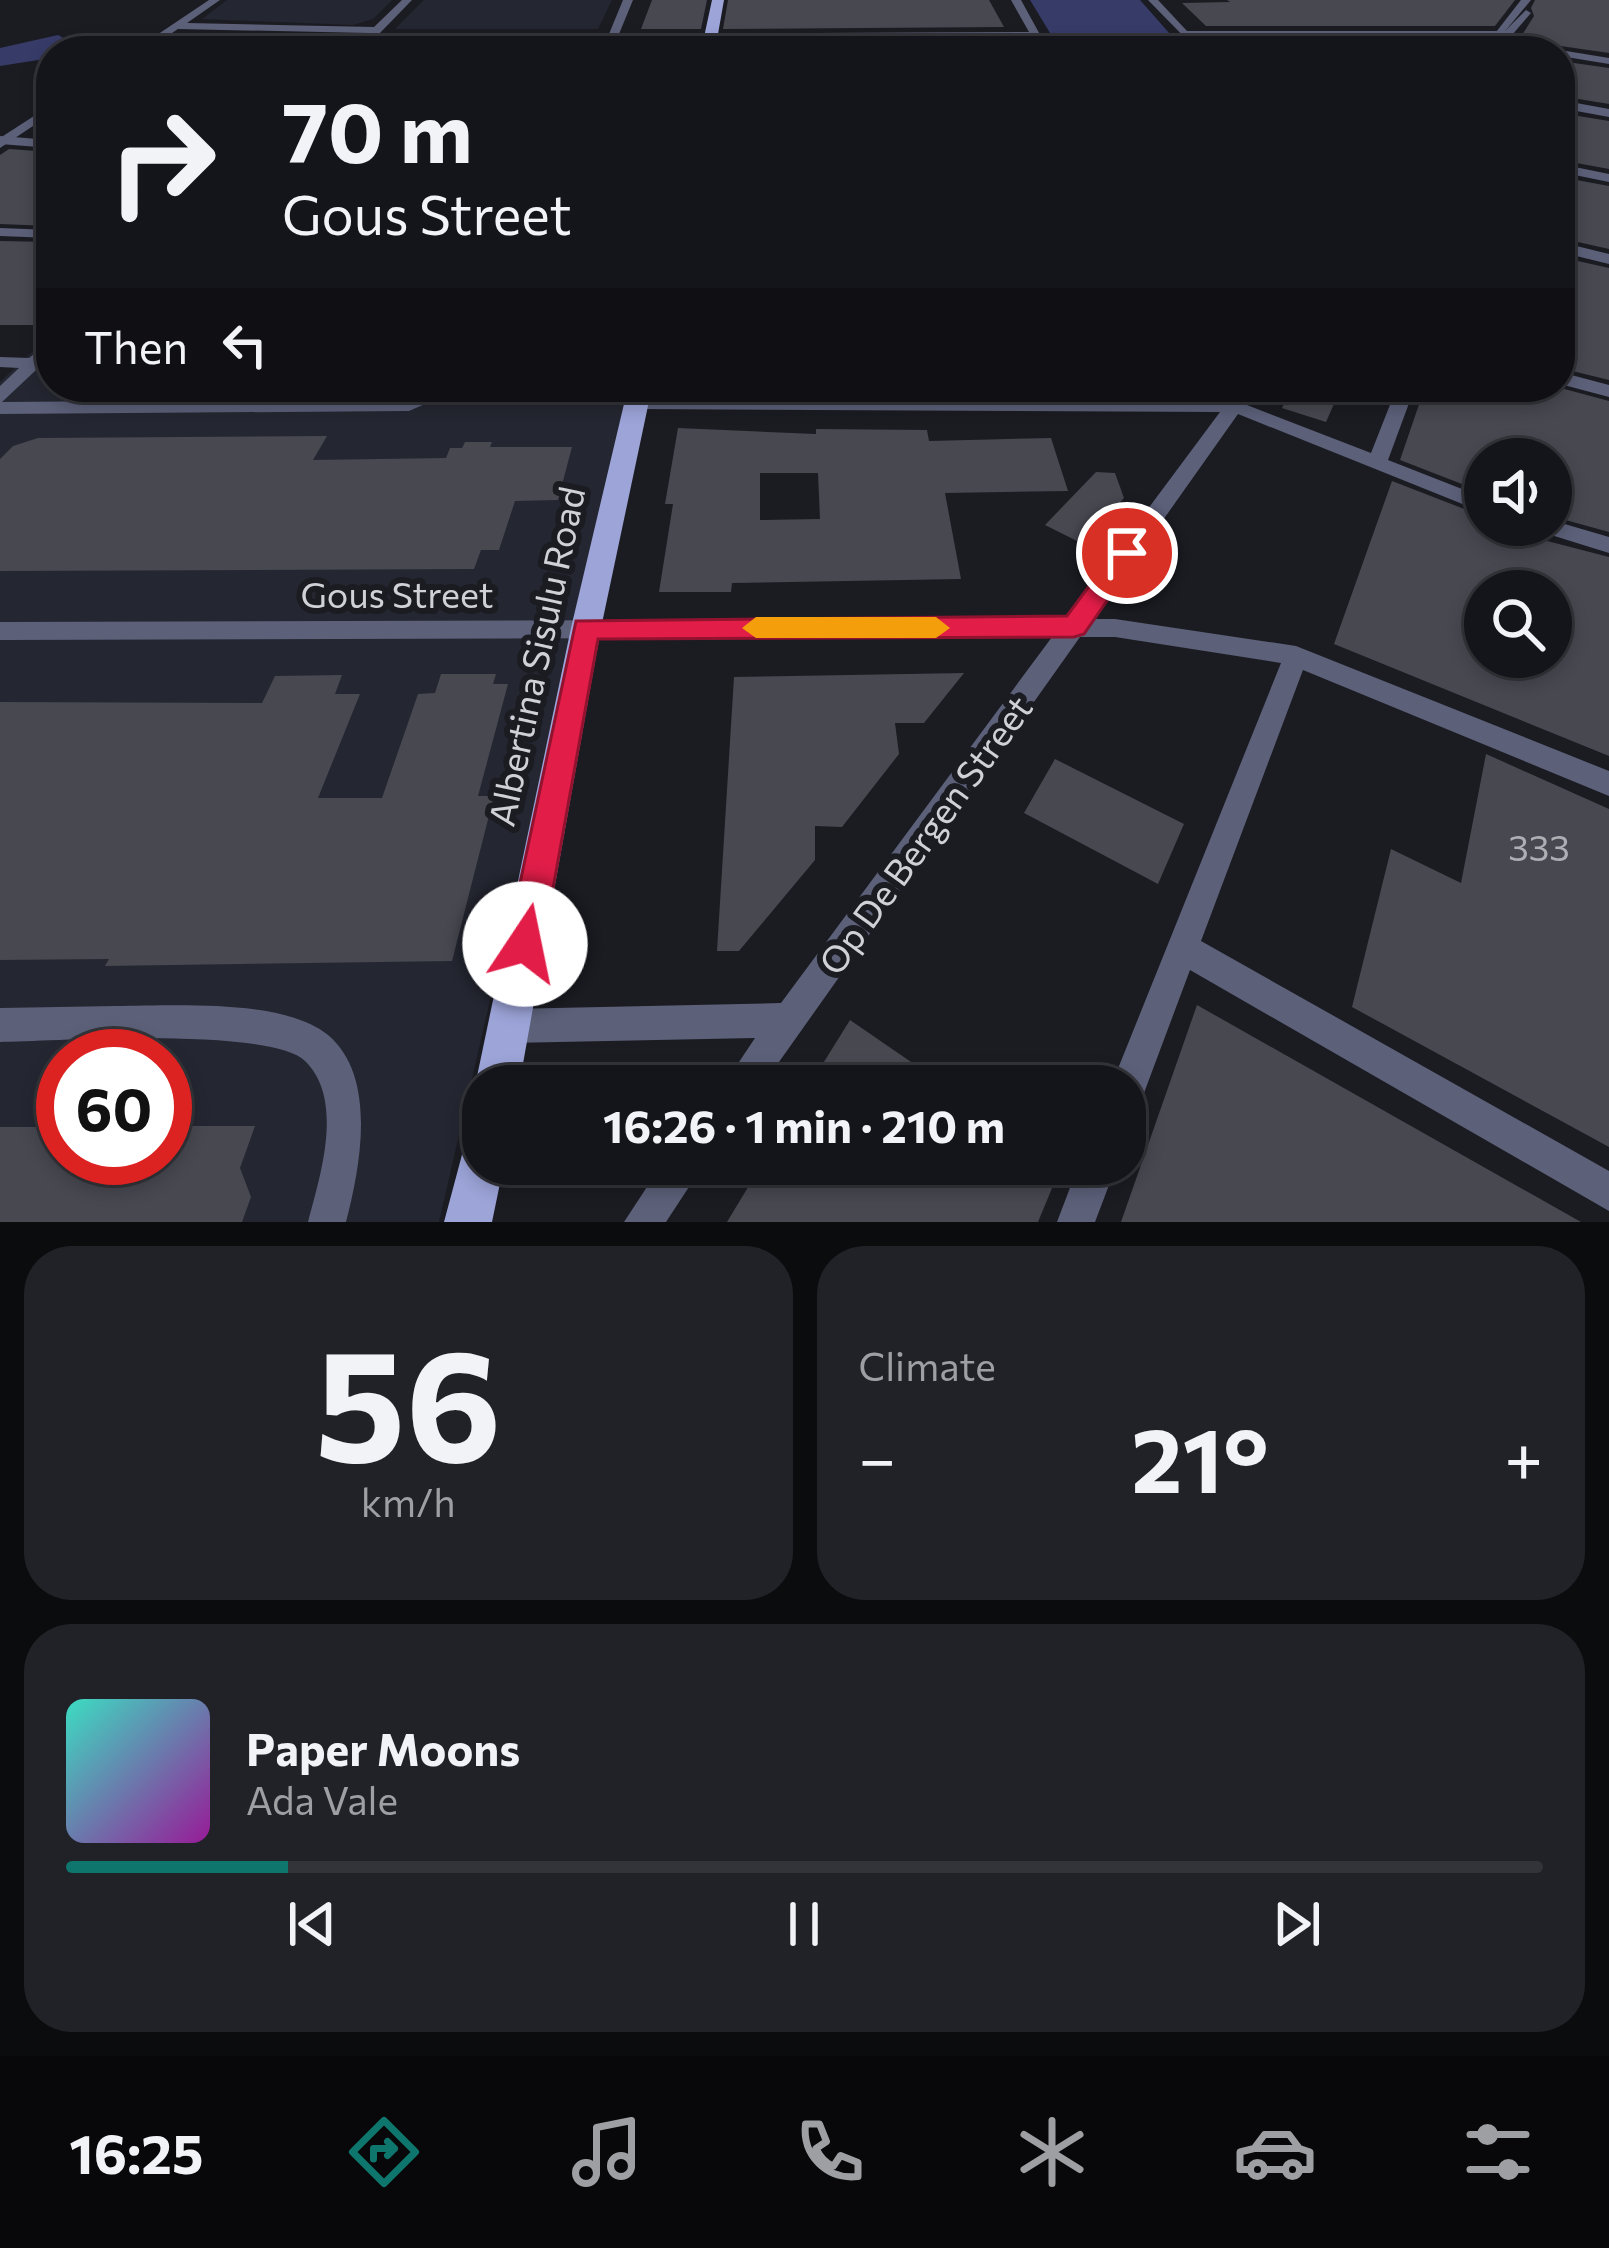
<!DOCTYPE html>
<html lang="en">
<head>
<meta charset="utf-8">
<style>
  :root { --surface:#14151a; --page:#212227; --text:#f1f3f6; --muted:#9d9fa2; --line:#333439; --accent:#0f766e }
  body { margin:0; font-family:Commissioner,sans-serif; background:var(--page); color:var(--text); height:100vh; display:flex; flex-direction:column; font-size:45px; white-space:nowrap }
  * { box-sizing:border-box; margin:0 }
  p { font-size:39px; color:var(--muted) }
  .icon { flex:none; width:66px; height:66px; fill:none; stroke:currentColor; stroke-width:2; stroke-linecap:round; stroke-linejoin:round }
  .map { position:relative; height:1222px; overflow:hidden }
  .drawer { display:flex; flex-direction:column; gap:24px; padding:24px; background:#0b0c0e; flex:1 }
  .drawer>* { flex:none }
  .hud { position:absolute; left:36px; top:36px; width:1539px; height:366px; border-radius:48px; box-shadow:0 6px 18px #0003,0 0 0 3px var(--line); background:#14151a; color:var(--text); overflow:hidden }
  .controls { position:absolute; left:1464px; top:438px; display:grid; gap:24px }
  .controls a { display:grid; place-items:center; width:108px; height:108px; border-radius:50%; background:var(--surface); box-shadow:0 6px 18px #0003,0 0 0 3px var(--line); font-size:60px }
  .speed { position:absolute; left:36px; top:1029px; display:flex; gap:24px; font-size:60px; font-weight:700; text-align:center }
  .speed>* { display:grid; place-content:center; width:156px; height:156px; border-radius:50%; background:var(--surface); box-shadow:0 6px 18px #0003,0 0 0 3px var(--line); line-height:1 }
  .speed .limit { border:18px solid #d22; background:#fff; color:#111 }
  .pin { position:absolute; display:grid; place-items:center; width:102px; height:102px; color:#fff; margin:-51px; border:6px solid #fff; border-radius:50%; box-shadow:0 3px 12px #0007 }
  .me { position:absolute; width:132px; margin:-66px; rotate:11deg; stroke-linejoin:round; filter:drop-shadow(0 0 9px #0008) }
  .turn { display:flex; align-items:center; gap:42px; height:252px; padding:0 48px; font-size:54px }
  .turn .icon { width:156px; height:156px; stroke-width:2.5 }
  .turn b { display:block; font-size:84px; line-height:102px }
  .then { display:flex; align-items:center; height:114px; padding:0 48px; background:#0003; gap:24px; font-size:45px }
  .big { font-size:90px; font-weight:700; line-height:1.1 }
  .drawer .card { flex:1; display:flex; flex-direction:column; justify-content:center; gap:18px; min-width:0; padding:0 42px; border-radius:48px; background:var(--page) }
  .drawer .dial { align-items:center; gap:0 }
  .dial b { font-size:156px; line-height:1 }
  .song { display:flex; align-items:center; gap:36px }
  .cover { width:144px; height:144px; border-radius:18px; background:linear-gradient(135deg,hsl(170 70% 55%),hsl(300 70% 35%)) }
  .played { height:12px; border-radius:6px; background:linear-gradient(90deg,var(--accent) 15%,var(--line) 15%) }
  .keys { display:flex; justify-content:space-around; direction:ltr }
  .heat { display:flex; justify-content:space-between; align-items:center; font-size:66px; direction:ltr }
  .drawer .tiles { flex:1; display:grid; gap:24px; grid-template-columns:1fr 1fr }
  .card:last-child { grid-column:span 2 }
  .trip { position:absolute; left:462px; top:1065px; width:684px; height:120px; border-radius:48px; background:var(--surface); box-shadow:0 6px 18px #0003,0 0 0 3px var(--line); font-weight:700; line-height:120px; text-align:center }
  .dock { display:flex; height:192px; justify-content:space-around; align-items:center; background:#08080a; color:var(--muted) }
  .dock .icon { width:84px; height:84px }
  .dock .selected { color:var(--accent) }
  .dock b { font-size:54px; color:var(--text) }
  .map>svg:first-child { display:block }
  .built { fill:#242631; fill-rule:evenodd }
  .green { fill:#363b68 }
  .building { fill:#474850; fill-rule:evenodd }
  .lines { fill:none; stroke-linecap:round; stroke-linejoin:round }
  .pedestrian { fill:#5c6079; fill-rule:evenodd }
  .minor { fill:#5c6079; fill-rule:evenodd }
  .tertiary { fill:#5c6079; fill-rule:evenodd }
  .primary { fill:#9ca4d8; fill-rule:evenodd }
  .route { fill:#e11d48; stroke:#92132f; stroke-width:3 }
  .slow { fill:#f59e0b }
  .labels { text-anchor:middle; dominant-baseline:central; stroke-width:12; stroke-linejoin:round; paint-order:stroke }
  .street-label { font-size:36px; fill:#d0d1d6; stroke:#1b1c22 }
  .near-number-label { font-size:36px; fill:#aeafb4 }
</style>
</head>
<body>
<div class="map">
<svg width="1609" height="1222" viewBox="0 0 1609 1222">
  <rect width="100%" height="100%" fill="#1b1c22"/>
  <path class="built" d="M 227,0 L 392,0 L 373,19 L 353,25 L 202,19 Z
    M 424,0 L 612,0 L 598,29 L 395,29 Z
    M 711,36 L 707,51 L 355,51 L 369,38 Z
    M 51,334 L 51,387 L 631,387 L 439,1222 L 0,1222 L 0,382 ZM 63,1056 L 165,1056 L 165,1158 L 63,1158 Z"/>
  <path class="green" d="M 1030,0 L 1140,0 L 1185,51 L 1061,51 Z
    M 58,35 L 85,50 L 51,51 L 51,58 L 0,66 L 0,48 Z"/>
  <path class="building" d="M 652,0 L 707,0 L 701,29 L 641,29 Z
    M 728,0 L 989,0 L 1004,27 L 723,29 Z
    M 1227,0 L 1515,0 L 1495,26 L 1206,26 L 1182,3 L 1230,2 Z
    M 1535,0 L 1609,0 L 1609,53 L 1519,40 L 1534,16 L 1531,8 Z
    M 1560,61 L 1609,68 L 1609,104 L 1560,96 Z
    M 1560,113 L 1609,121 L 1609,169 L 1560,160 Z
    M 9,149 L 51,152 L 51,226 L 0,224 L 0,155 Z
    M 1560,177 L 1609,186 L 1609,249 L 1560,238 Z
    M 0,241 L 51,242 L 51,325 L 0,325 Z
    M 1560,257 L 1609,268 L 1609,380 L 1560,368 Z
    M 1293,387 L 1338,395 L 1326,422 L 1282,408 Z
    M 1425,387 L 1557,387 L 1609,401 L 1609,532 L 1551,516 L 1551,459 L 1485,459 L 1485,493 L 1400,460 Z
    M 678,428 L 816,434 L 816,429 L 927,430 L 929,441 L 1051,438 L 1068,491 L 945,493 L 961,579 L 732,583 L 731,592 L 659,592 L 673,504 L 665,504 ZM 760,473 L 818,473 L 820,519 L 760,520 Z
    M 327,436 L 313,460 L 446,458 L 450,448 L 462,448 L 465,442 L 492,442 L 490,447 L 572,447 L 558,500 L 515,501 L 499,550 L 481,550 L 474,569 L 0,571 L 0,459 L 13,446 L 38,438 Z
    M 1096,472 L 1115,473 L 1124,498 L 1083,544 L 1045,525 Z
    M 1392,481 L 1485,517 L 1485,525 L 1609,557 L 1609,756 L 1334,644 ZM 1485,591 L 1551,591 L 1551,657 L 1485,657 Z
    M 964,673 L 924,723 L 895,723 L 899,754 L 842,827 L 815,826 L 815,860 L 739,951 L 717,951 L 734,677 Z
    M 441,674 L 496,674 L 493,684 L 508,684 L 478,796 L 494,796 L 452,961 L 105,966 L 109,959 L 0,960 L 0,702 L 262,703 L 275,676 L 342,675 L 335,694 L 360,694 L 318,798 L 382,798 L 418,694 L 435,693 Z
    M 1486,754 L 1609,809 L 1609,1147 L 1352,1007 L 1391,849 L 1461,883 Z
    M 1055,759 L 1184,824 L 1158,884 L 1024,813 Z
    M 1197,1005 L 1581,1222 L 1121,1222 Z
    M 850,1020 L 946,1086 L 809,1086 Z
    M 165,1126 L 255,1126 L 240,1168 L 251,1197 L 242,1222 L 0,1222 L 0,1127 L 63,1127 L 63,1158 L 165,1158 Z
    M 762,1164 L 1062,1164 L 1038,1222 L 727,1222 Z"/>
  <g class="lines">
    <path class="pedestrian" d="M 1521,0 L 1531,0 L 1501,36 L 1493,36 Z"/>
    <path class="minor" d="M 209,0 L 220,0 L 187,23 L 374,27 L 402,0 L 412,0 L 378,35 L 609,34 L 623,0 L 633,0 L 619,34 L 1029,32 L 1011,0 L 1021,0 L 1049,51 L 1039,51 L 1032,38 L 617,40 L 612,51 L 603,49 L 607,40 L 372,41 L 362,51 L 351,51 L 368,33 L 178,29 L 145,51 L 133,51 Z
      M 1148,0 L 1158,0 L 1187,31 L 1505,31 L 1526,10 L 1531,13 L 1506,42 L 1549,51 L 1494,47 L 1499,37 L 1193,37 L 1200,45 L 1195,48 Z
      M 1560,50 L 1609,58 L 1609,64 L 1560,56 L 1560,51 L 1556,51 Z
      M 1560,100 L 1609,109 L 1609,117 L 1560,108 Z
      M 51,105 L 51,114 L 0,148 L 0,138 Z
      M 1560,164 L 1609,174 L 1609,182 L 1560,172 Z
      M 0,228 L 51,230 L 51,238 L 0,236 Z
      M 1560,242 L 1609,254 L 1609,264 L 1560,252 Z
      M 51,341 L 51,356 L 2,402 L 407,399 L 438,387 L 464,387 L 409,411 L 0,414 L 0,386 L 19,368 L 0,367 L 0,357 L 29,358 Z
      M 1560,372 L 1609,385 L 1609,397 L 1560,384 Z
      M 1397,387 L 1415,387 L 1388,460 L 1485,498 L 1485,513 L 1238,414 L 1093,619 L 1115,619 L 1296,646 L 1609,771 L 1609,796 L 1303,670 L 1201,941 L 1609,1171 L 1609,1211 L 1190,970 L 1138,1109 L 1125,1114 L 1125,1086 L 1111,1086 L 1281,663 L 1115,637 L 1080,637 L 762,1086 L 723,1086 L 755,1038 L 509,1043 L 497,1038 L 492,1026 L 497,1014 L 509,1009 L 781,1003 L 1052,637 L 0,640 L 0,622 L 1066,619 L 1220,412 L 636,409 L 626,403 L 636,397 L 1234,400 L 1371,453 Z
      M 1551,520 L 1609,537 L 1609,553 L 1535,530 L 1532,525 L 1551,525 Z
      M 116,1006 C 172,1006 283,998 328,1035 C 378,1077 360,1168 346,1222 L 308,1222 C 320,1176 345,1100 305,1061 C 270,1027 55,1041 0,1042 L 0,1008 Z
      M 662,1164 L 704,1164 L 666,1222 L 624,1222 Z
      M 1079,1164 L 1117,1164 L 1095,1222 L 1057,1222 Z"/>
    <path class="tertiary" d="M 0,136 L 51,140 L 51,148 L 0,144 Z"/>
    <path class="primary" d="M 712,0 L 724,0 L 715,51 L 701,51 Z
      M 628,387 L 652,387 L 601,628 L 519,1086 L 483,1086 L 483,1102 L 475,1086 L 571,628 Z
      M 483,1129 L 483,1164 L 504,1164 L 492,1222 L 444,1222 L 467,1136 Z"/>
  </g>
  <path class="route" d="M 1127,544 L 1140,553 L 1084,634 L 1074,637 L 598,639 L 543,944 L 538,957 L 525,962 L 512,957 L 507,944 L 576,621 L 1067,616 L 1118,547 Z"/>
  <path class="slow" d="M 756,617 L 936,617 L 950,628 L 936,638 L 756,638 L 742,628 Z"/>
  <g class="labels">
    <g class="street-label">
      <text x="397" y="593">Gous Street</text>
      <text transform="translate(535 656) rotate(-78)">Albertina Sisulu Road</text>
      <text transform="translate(924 834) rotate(-54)">Op De Bergen Street</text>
    </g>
    <g class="near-number-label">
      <text x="1539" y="846">333</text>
    </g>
  </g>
</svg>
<div class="controls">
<a><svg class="icon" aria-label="sound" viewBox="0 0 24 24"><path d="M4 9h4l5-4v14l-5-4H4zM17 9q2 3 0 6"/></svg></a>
<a><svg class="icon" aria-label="search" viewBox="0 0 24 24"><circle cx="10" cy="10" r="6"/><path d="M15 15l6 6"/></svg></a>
</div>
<div class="speed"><div class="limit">60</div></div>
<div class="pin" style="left:1127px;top:553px;background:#d93025"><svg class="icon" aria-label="arrive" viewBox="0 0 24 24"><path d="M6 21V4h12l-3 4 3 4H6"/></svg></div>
<svg class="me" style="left:525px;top:944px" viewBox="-20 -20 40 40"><circle r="19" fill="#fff"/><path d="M0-13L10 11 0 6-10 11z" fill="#e11d48"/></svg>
<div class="trip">16:26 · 1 min · 210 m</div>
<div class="hud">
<div class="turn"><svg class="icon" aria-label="right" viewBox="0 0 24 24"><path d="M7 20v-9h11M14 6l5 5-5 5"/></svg><div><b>70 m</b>Gous Street</div></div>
<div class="then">Then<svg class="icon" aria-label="left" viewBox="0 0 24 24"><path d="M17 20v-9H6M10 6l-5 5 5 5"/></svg></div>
</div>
</div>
<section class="drawer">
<div class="tiles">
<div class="card dial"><b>56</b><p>km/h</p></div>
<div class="card"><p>Climate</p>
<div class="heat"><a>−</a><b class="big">21°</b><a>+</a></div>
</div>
<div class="card">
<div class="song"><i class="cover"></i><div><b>Paper Moons</b><p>Ada Vale</p></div></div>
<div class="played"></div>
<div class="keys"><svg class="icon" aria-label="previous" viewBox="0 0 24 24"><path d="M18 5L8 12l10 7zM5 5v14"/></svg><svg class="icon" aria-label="pause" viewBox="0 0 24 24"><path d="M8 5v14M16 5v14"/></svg><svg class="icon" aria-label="next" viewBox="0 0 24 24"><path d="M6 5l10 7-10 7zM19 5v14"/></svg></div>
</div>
</div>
</section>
<nav class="dock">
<b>16:25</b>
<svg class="icon selected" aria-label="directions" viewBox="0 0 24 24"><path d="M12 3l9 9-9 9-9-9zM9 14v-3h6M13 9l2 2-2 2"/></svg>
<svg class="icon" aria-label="music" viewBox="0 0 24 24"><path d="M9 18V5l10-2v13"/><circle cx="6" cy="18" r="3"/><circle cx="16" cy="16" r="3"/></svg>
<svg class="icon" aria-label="phone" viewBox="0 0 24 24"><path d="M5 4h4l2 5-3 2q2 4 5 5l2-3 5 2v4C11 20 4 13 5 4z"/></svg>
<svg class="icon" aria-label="climate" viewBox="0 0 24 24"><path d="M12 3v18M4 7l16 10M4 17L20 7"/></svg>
<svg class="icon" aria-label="car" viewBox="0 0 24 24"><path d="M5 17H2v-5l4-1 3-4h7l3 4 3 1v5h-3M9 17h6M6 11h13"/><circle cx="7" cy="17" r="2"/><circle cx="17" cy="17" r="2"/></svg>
<svg class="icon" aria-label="filters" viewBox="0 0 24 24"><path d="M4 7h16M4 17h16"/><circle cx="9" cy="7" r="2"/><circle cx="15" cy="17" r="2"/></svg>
</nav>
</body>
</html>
